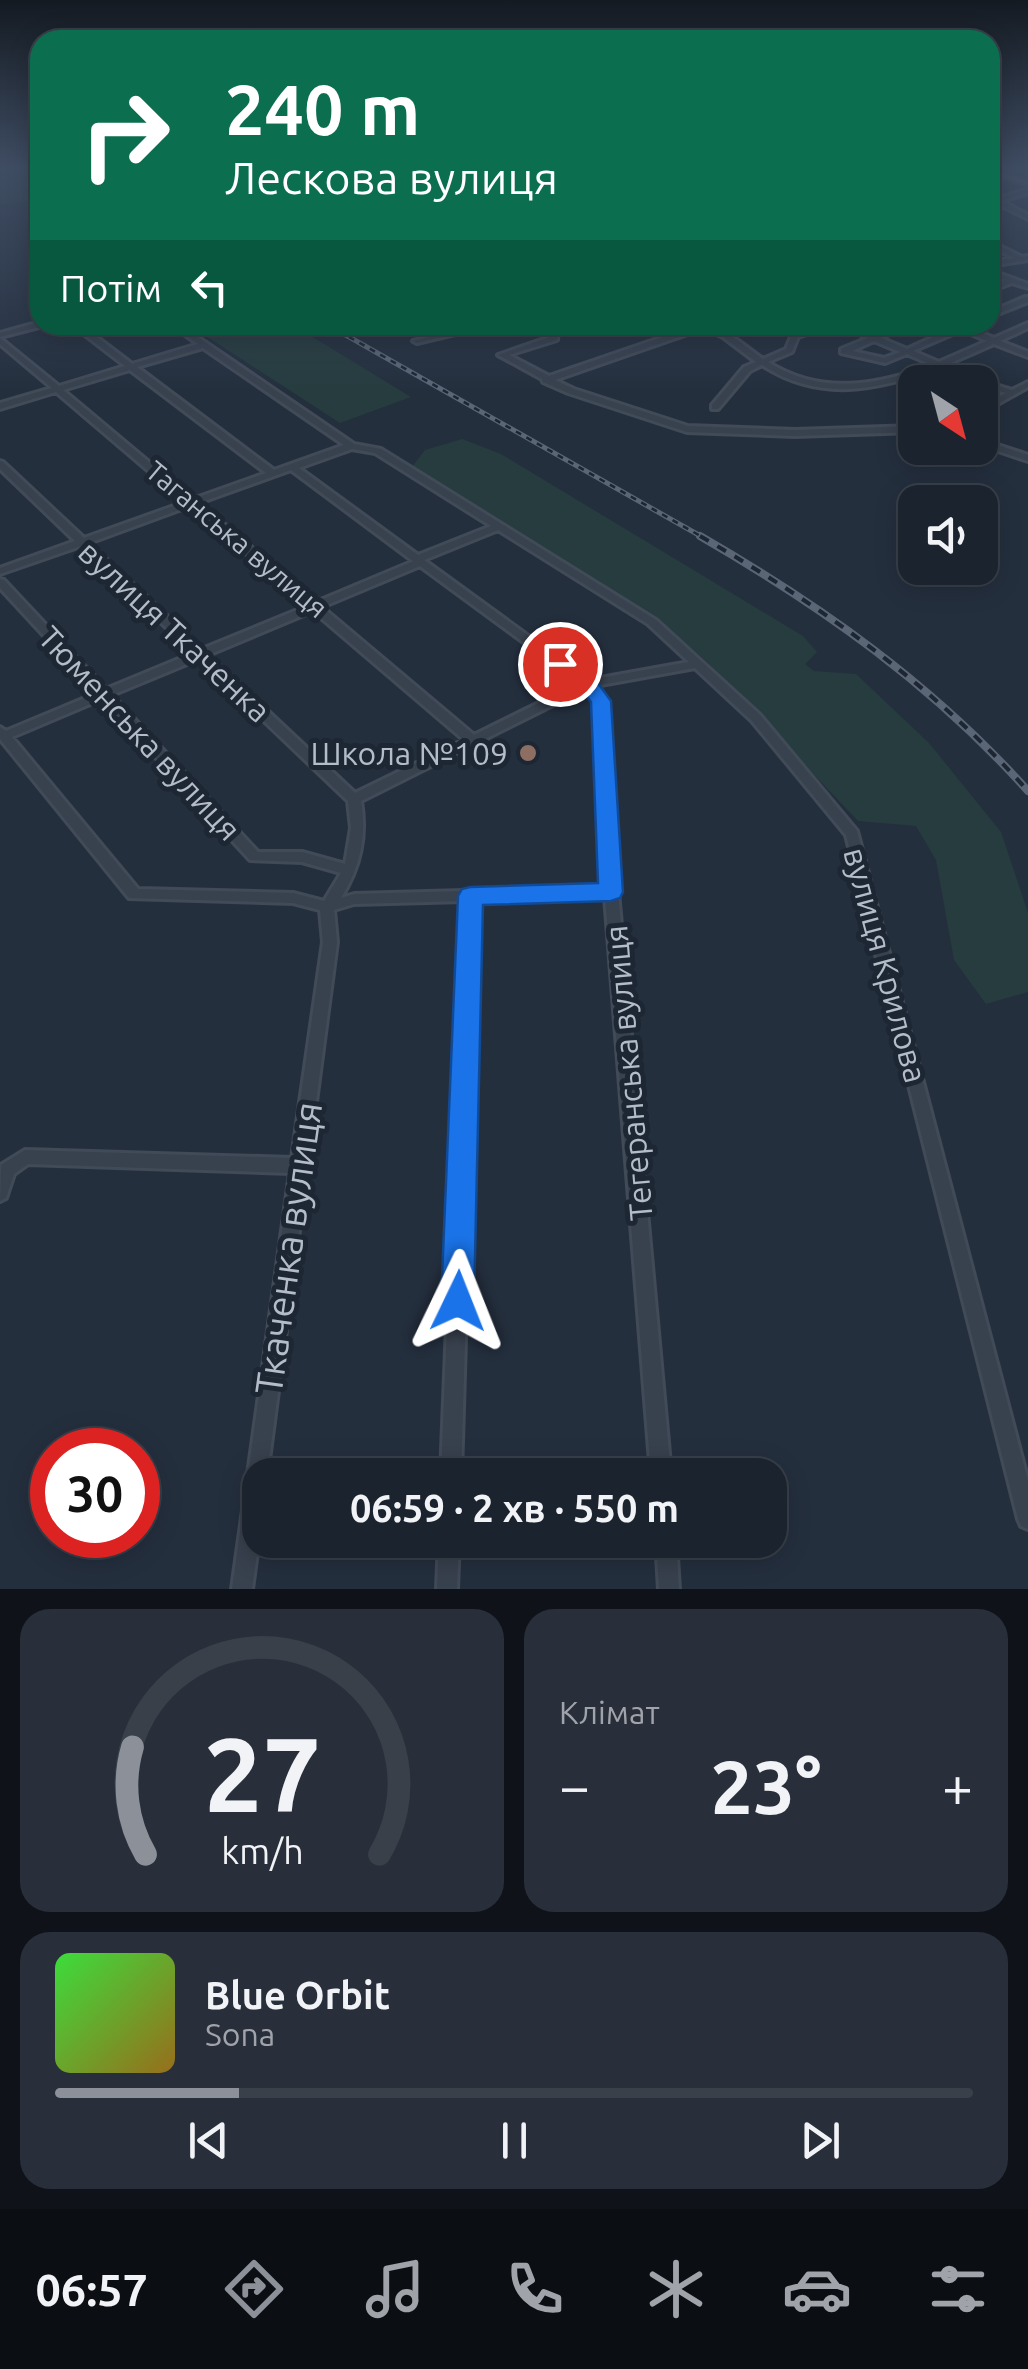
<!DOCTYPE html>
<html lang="uk">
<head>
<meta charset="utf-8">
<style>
  :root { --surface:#1b232e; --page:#282f3a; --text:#f1f3f6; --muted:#a0a4aa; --line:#39404a; --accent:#8c9099 }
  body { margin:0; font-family:Ubuntu,sans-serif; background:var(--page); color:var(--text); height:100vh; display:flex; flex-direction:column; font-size:38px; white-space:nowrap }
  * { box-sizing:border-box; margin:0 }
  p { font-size:32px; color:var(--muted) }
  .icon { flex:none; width:55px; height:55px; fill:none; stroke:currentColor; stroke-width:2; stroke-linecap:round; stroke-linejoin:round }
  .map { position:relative; height:1589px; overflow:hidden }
  .details { display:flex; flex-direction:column; gap:20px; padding:20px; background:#0f1319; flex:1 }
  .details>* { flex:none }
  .banner { position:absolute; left:30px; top:30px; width:970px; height:305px; border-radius:30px; box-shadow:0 5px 25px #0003,0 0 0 2px var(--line); background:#0b6e4f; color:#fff; overflow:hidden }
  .needle { width:65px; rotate:144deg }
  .controls { position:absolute; left:898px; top:365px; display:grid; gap:20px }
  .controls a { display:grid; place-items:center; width:100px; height:100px; border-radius:20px; background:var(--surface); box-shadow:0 5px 25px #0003,0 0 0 2px var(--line); font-size:50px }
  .speed { position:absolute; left:30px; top:1428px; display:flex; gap:20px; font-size:50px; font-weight:700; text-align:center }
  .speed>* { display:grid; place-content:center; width:130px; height:130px; border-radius:50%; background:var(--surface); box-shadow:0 5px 25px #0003,0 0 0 2px var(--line); line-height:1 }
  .speed .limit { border:15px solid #d22; background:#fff; color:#111 }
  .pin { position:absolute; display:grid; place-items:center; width:85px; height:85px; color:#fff; margin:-42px; border:5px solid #fff; border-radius:50%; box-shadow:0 2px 10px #0007 }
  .me { position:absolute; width:110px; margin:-55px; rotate:2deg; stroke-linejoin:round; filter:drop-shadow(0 0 8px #0008) }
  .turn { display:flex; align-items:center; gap:35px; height:210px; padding:0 30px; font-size:45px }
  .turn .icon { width:130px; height:130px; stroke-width:2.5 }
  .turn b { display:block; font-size:70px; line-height:85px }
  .then { display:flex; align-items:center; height:95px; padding:0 30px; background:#0003; gap:20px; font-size:38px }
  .big { font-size:75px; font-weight:600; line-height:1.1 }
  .details .tile { flex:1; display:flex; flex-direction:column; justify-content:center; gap:15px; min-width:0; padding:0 35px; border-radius:30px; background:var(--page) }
  .details .dial { align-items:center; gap:0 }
  .dial svg { height:260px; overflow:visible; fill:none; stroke:var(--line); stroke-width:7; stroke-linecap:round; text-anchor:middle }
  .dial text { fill:var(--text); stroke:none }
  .song { display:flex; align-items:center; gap:30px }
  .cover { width:120px; height:120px; border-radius:15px; background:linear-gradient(135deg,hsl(120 70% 55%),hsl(40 70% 35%)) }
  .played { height:10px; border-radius:5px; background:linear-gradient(90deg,var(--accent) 20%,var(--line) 20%) }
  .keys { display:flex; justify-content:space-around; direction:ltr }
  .heat { display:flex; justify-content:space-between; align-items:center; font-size:55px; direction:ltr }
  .details .tiles { flex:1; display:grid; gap:20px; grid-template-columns:1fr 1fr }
  .tile:last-child { grid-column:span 2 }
  .trip { position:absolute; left:242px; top:1458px; width:545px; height:100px; border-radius:30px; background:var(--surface); box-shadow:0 5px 25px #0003,0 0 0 2px var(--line); font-weight:600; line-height:100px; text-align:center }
  .menu { display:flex; height:160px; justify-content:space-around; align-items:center; background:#0b0e12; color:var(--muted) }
  .menu .icon { width:70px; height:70px }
  .menu .active { color:var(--accent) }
  .menu b { font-size:45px; color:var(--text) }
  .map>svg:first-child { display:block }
  .green { fill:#263c3f }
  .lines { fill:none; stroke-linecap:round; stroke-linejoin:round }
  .minor-casing { stroke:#414a57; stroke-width:6 }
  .major-casing { stroke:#414a57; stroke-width:5 }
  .minor { fill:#38414e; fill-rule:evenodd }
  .major { fill:#56606e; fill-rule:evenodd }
  .rail-far1-casing { stroke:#5a6575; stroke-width:5 }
  .rail-casing { stroke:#5a6575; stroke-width:8 }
  .rail-far1 { stroke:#1d2633; stroke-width:2.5; stroke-dasharray:6; stroke-linecap:butt }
  .rail { stroke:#1d2633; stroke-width:4; stroke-dasharray:10; stroke-linecap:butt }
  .route { fill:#1a73e8; stroke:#114b97; stroke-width:2.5 }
  .education-dot { fill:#8d6e63; stroke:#1d2633; stroke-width:4 }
  .labels { text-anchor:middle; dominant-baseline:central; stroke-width:10; stroke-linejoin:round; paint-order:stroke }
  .far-street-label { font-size:28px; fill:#b4bcc9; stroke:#1d2633 }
  .street-label { font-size:32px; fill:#b4bcc9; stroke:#1d2633 }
  .poi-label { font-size:32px; fill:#b4bcc9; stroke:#1d2633; text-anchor:end }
  .near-street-label { font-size:38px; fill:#b4bcc9; stroke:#1d2633 }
</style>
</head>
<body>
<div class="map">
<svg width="1028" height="1589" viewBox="0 0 1028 1589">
  <rect width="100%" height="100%" fill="#242f3e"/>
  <path class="green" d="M 0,168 L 30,168 L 30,201 L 0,205 Z
    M 189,325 L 293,325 L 411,397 L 340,423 Z
    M 462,439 L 501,454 L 803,636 L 817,652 L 805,664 L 814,671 L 856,674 L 929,743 L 1001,832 L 1028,913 L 1028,992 L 986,1004 L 954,960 L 936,860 L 916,826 L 858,821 L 707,662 L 658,620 L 412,467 L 425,450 Z"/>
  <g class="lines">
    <defs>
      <path id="minor" d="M 1005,168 L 1015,168 L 990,178 L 990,174 Z
        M 32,183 C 39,188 40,199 40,207 L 37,205 L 29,185 Z
        M 1028,189 L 1028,193 L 1002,201 L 1028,215 L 1028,219 L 996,203 L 990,205 L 990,201 Z
        M 990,241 L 1022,257 L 1028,256 L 1028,260 L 990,266 L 990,262 L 1014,258 L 990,246 Z
        M 990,270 L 1028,284 L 1028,288 L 1012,283 L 990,291 L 990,286 L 1005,280 L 990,274 Z
        M 1025,297 L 1028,297 L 1028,302 L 990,317 L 990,312 Z
        M 40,322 L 40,325 L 43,326 L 0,337 L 0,333 Z
        M 1028,323 L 1028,328 L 1000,341 L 1028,352 L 1028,357 L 994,344 L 946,365 L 995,385 L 1012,390 L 1028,382 L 1028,387 L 980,414 L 980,408 L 1006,393 L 980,385 L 980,382 L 974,382 L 939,368 C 878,390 820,403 762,365 L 750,371 L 718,409 L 712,409 L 712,405 L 744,367 L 756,362 L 723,337 L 705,328 L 555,380 L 574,389 L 688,426 L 795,430 L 915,426 L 915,432 L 795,436 L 687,432 L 568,393 L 543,382 L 542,379 L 498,355 L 550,337 L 551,326 L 562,325 L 558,329 L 557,340 L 509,355 L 549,376 L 698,325 C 723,325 743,345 763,359 L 786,349 L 792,334 L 822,325 L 834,325 L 798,337 L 792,352 L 768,362 C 821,396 877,385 932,365 L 907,354 L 885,363 L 841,353 L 841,349 L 868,338 L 839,325 L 850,325 L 874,335 L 899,325 L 909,325 L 881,338 L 907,349 L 955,327 L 955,325 L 971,325 L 968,327 L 994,338 ZM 962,330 L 987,341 L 939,362 L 913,351 ZM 874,341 L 900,352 L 884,358 L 852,351 Z
        M 72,325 L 81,325 L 132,364 L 198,344 L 171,325 L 180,325 L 354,444 L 381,449 L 656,620 L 760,715 L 857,831 L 1028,1481 L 1028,1529 L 1021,1526 L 1018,1519 L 846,835 L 752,721 L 695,668 L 595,686 L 607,701 L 618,892 L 671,1475 L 651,1475 L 605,897 L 478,901 L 461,1475 L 441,1475 L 464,901 L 354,904 L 334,910 L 337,942 L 267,1475 L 260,1475 L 260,1531 L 252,1589 L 232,1589 L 290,1173 L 28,1164 L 14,1174 L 6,1198 L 0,1201 L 1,1165 L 25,1150 L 292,1158 L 323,942 L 320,910 L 293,903 L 129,898 L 0,739 L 0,727 L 6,731 L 97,693 L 0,588 L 0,579 L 4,580 L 106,689 L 193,653 L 81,546 L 0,574 L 0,568 L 75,541 L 0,469 L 0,461 L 3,462 L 84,538 L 185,502 L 56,392 L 0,409 L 0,403 L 52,388 L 0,344 L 0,338 L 59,386 L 125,366 ZM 203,348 L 344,445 L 274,470 L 137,367 ZM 130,370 L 266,473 L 193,499 L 63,390 ZM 352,449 L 375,453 L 491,526 L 418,555 L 299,468 ZM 291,470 L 413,561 L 414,561 L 316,602 L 199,503 ZM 190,506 L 307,606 L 202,649 L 89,543 ZM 498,530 L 648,624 L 689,662 L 589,680 L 424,560 ZM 420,566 L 579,683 L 474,735 L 322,607 ZM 313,611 L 464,740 L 355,793 L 208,655 ZM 199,659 L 348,801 L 351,828 L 345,864 L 302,852 L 258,852 L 112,695 ZM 585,689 L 595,702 L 604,887 L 354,894 L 341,898 C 360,867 367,837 361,801 ZM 102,699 L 250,860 L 302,862 L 341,873 L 324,901 L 293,893 L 138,889 L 12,737 Z
        M 479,325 L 493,325 L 417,343 L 413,341 Z
        M 980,434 L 998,445 L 1028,455 L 1028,461 L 992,449 L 980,441 Z
        M 439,1540 L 459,1540 L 457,1589 L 437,1589 Z
        M 656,1540 L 676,1540 L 679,1589 L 659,1589 Z"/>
      <path id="major" d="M 990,170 L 1028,181 L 1028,185 L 990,174 Z"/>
    </defs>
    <use href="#minor" class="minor-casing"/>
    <use href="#major" class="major-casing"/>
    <use href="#minor" class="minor"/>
    <use href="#major" class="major"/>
    <defs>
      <path id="rail-far1" d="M 328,325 L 704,538"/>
      <path id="rail" d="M 700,536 C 823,607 933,685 1028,791"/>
    </defs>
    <use href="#rail-far1" class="rail-far1-casing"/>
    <use href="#rail" class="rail-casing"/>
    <use href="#rail-far1" class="rail-far1"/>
    <use href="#rail" class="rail"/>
  </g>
  <linearGradient id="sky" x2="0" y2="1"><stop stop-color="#141a22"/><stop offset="0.43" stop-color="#3f4d63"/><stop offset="1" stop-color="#3f4d63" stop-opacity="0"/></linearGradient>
  <rect width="1028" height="391" fill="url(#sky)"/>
  <path class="route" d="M 560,657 L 595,679 L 611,701 L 623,892 L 620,898 L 611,901 L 483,905 L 474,1301 L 469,1312 L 458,1317 L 446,1312 L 441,1301 L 458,896 L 462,889 L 470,887 L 598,883 L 591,702 L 580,688 L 553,668 L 553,659 Z"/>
  <circle class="education-dot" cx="528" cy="753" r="10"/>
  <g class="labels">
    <g class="far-street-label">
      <text transform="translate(237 539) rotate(40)">Таганська вулиця</text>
    </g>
    <g class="street-label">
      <text transform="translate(175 631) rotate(43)">вулиця Ткаченка</text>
      <text transform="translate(140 733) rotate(47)">Тюменська вулиця</text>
      <text transform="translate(886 965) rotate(75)">вулиця Крилова</text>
      <text transform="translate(628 1073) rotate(-95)">Тегеранська вулиця</text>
    </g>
    <g class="poi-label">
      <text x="508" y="753">Школа №109</text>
    </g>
    <g class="near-street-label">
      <text transform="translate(288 1248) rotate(-82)">Ткаченка вулиця</text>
    </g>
  </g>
</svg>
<div class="controls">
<a><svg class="needle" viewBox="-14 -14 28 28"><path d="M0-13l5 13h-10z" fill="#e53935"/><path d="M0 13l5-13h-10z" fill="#a0a4aa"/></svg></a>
<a><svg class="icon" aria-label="sound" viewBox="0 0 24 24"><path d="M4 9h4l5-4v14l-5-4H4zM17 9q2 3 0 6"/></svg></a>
</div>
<div class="speed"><div class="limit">30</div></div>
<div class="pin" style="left:560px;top:664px;background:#d93025"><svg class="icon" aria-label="arrive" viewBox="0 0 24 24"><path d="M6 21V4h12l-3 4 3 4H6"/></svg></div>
<svg class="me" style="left:458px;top:1301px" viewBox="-20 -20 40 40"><path d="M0-17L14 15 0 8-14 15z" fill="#1a73e8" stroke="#fff" stroke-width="4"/></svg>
<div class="trip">06:59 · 2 хв · 550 m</div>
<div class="banner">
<div class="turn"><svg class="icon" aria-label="right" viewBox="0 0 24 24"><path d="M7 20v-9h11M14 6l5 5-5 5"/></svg><div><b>240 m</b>Лескова вулиця</div></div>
<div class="then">Потім<svg class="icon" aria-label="left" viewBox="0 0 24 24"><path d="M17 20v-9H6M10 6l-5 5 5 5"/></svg></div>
</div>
</div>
<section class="details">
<div class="tiles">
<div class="tile dial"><svg viewBox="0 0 100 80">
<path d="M14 69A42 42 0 1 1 86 69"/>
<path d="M14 69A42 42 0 0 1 10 36" stroke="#8c9099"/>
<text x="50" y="56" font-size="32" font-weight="700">27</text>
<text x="50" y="72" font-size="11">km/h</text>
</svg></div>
<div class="tile"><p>Клімат</p>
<div class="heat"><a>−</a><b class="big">23°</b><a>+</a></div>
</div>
<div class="tile">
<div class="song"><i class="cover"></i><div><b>Blue Orbit</b><p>Sona</p></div></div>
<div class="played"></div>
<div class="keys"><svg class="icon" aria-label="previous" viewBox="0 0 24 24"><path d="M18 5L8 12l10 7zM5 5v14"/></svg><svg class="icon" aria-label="pause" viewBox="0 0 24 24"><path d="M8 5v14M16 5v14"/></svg><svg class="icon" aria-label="next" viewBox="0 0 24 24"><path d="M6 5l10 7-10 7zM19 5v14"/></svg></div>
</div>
</div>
</section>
<nav class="menu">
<b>06:57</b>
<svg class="icon active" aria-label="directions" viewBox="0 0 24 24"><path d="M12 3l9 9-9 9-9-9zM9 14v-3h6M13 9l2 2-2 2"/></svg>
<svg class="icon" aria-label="music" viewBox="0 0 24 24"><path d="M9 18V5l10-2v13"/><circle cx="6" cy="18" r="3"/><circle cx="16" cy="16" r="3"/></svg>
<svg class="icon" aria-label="phone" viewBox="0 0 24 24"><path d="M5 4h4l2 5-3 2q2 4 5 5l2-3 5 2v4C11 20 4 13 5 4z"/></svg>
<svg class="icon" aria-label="climate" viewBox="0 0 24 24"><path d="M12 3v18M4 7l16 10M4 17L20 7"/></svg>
<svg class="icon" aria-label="car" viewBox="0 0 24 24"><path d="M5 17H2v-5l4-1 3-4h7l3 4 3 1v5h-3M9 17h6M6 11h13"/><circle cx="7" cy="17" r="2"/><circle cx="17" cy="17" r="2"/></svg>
<svg class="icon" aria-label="filters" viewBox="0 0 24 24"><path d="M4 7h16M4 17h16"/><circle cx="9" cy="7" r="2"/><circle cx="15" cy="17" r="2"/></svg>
</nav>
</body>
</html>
